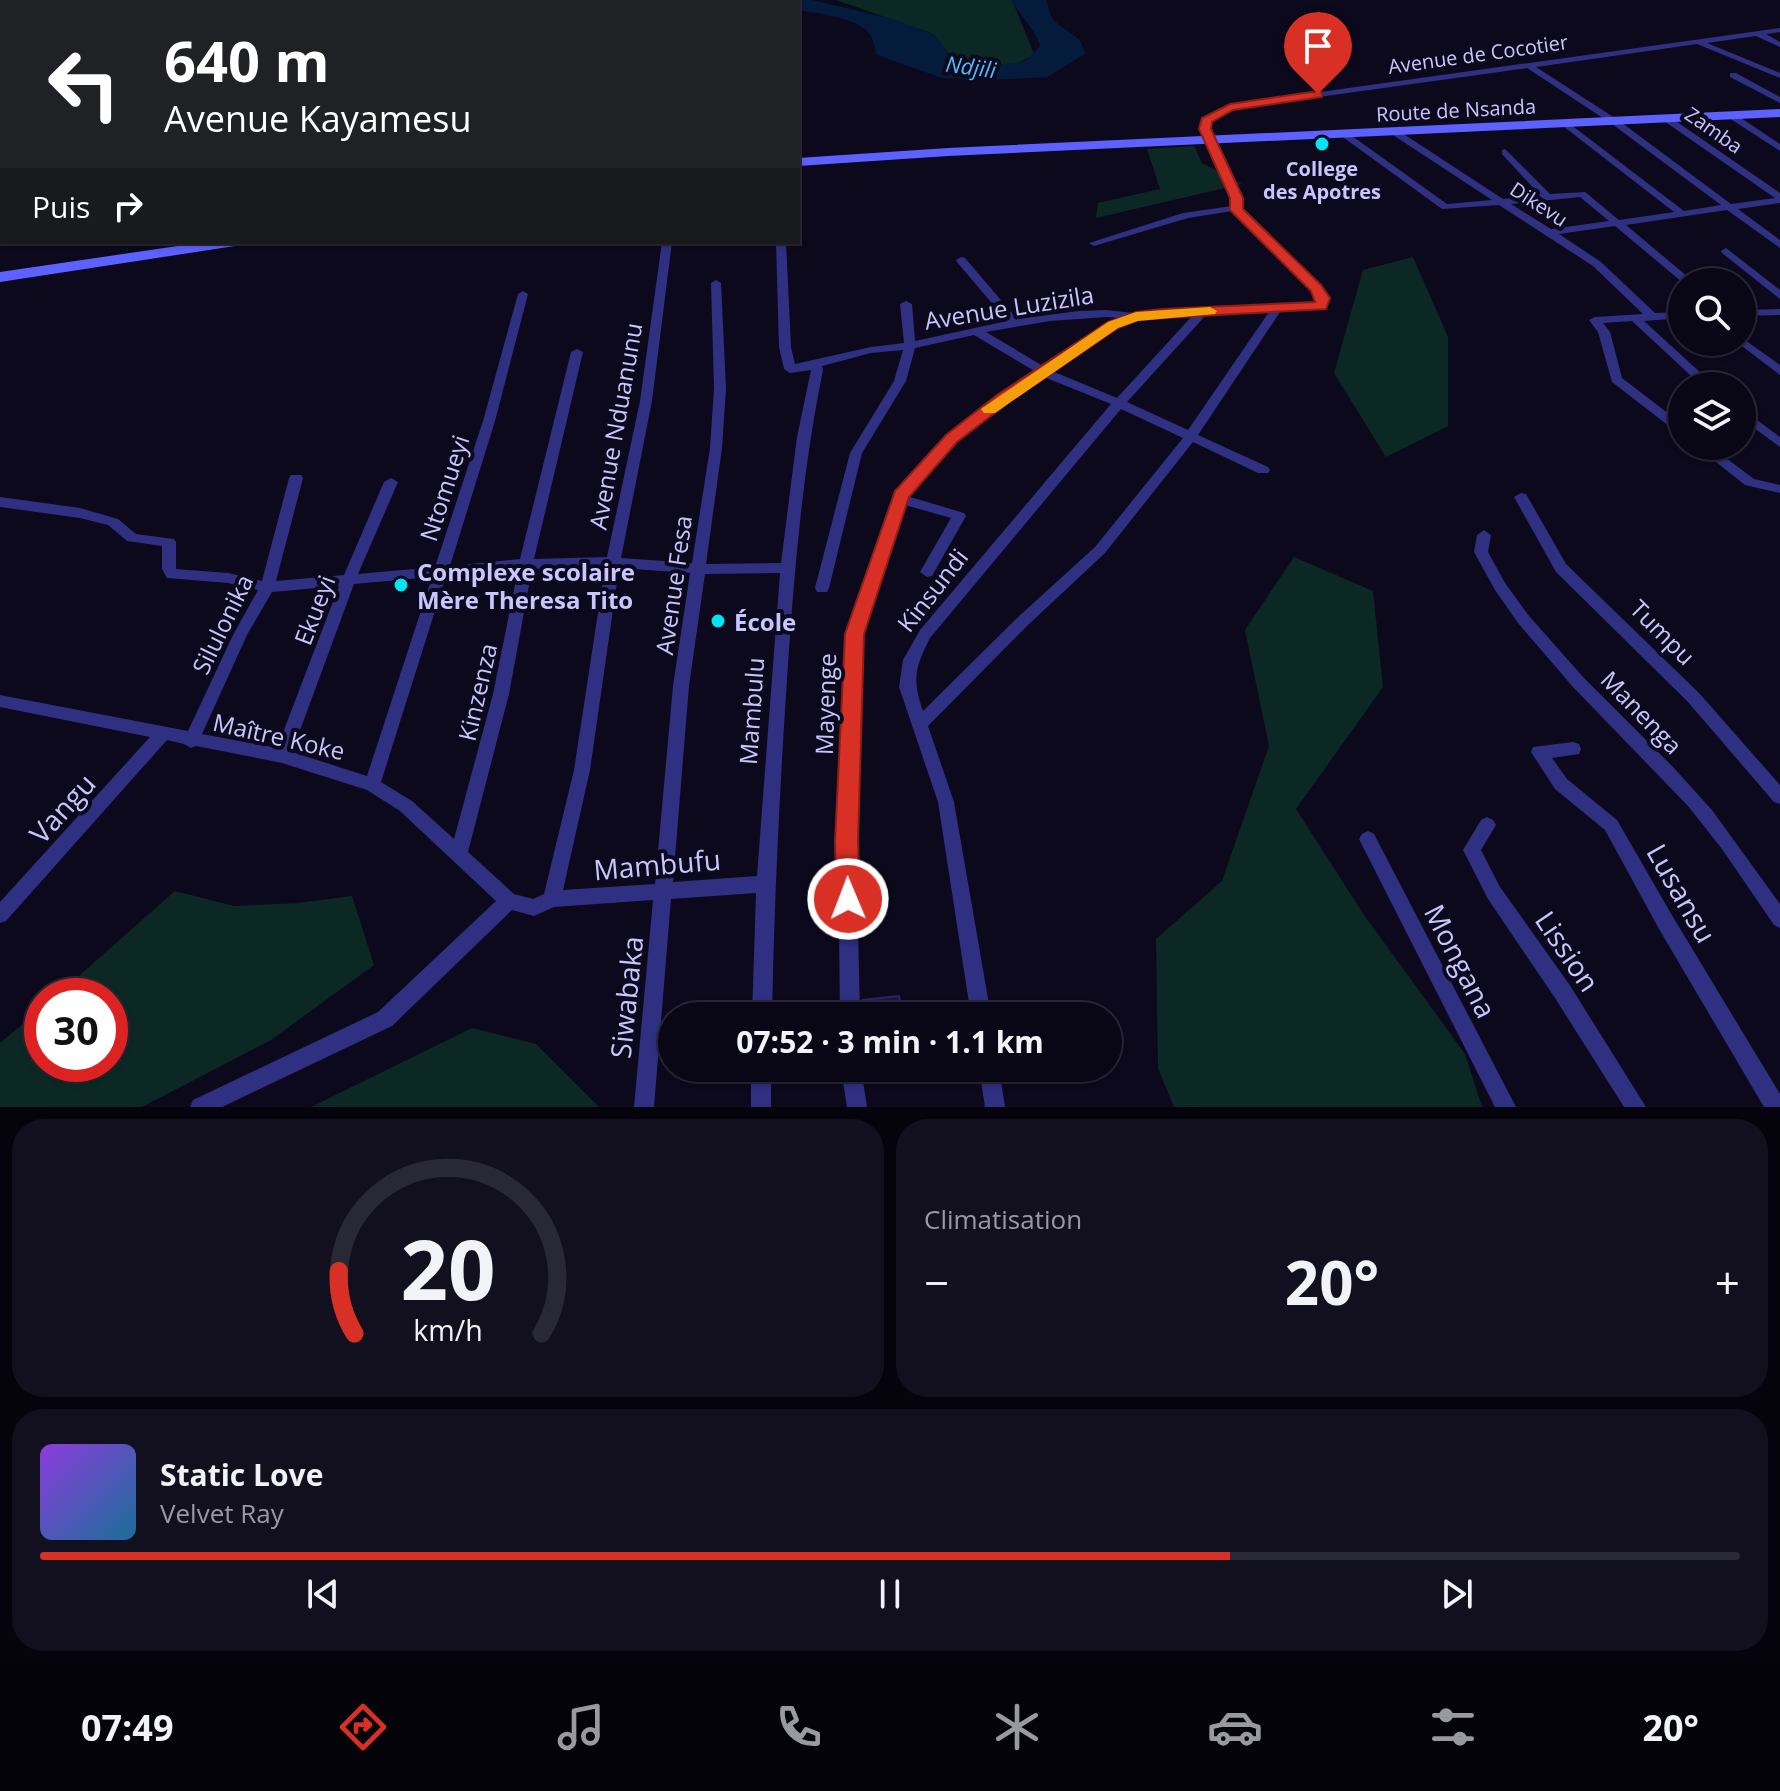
<!DOCTYPE html>
<html lang="fr">
<head>
<meta charset="utf-8">
<style>
  :root { --surface:#090716; --page:#12101f; --text:#f1f3f6; --muted:#9999a1; --line:#292835; --accent:#d93025 }
  body { margin:0; font-family:"Open Sans",sans-serif; background:var(--page); color:var(--text); height:100vh; display:flex; flex-direction:column; font-size:30px; white-space:nowrap }
  * { box-sizing:border-box; margin:0 }
  p { font-size:26px; color:var(--muted) }
  .icon { flex:none; width:44px; height:44px; fill:none; stroke:currentColor; stroke-width:2; stroke-linecap:round; stroke-linejoin:round }
  .map { position:relative; height:1107px; overflow:hidden }
  .sheet { display:flex; flex-direction:column; gap:12px; padding:12px; background:#05040c; flex:1 }
  .sheet>* { flex:none }
  .hud { position:absolute; left:0px; top:0px; width:800px; height:244px; box-shadow:0 2px 6px #0004,0 0 0 2px var(--line); background:#202124; color:#fff; overflow:hidden }
  .buttons { position:absolute; left:1668px; top:268px; display:grid; gap:16px }
  .buttons a { display:grid; place-items:center; width:88px; height:88px; border-radius:50%; background:var(--surface); box-shadow:0 2px 6px #0004,0 0 0 2px var(--line); font-size:40px }
  .speed { position:absolute; left:24px; top:978px; display:flex; gap:16px; font-size:40px; font-weight:700; text-align:center }
  .speed>* { display:grid; place-content:center; width:104px; height:104px; border-radius:50%; background:var(--surface); box-shadow:0 2px 6px #0004,0 0 0 2px var(--line); line-height:1 }
  .speed .limit { border:12px solid #d22; background:#fff; color:#111 }
  .pin { position:absolute; display:grid; place-items:center; width:68px; height:68px; color:#fff; margin:-82px -34px; border-radius:50% 50% 50% 0; rotate:-45deg; box-shadow:0 0 8px #0007 }
  .pin .icon { rotate:45deg }
  .me { position:absolute; width:88px; margin:-44px; rotate:359deg; stroke-linejoin:round; filter:drop-shadow(0 0 6px #0008) }
  .turn { display:flex; align-items:center; gap:28px; height:168px; padding:0 32px; font-size:36px }
  .turn .icon { width:104px; height:104px; stroke-width:2.5 }
  .turn b { display:block; font-size:56px; line-height:68px }
  .then { display:flex; align-items:center; height:76px; padding:0 32px; background:#0003; gap:16px; font-size:30px }
  .big { font-size:60px; font-weight:700; line-height:1.1 }
  .sheet .tile { flex:1; display:flex; flex-direction:column; justify-content:center; gap:12px; min-width:0; padding:0 28px; border-radius:32px; background:var(--page) }
  .sheet .dial { align-items:center; gap:0 }
  .dial svg { height:208px; overflow:visible; fill:none; stroke:var(--line); stroke-width:7; stroke-linecap:round; text-anchor:middle }
  .dial text { fill:var(--text); stroke:none }
  .song { display:flex; align-items:center; gap:24px }
  .cover { width:96px; height:96px; border-radius:12px; background:linear-gradient(135deg,hsl(270 70% 55%),hsl(200 70% 35%)) }
  .played { height:8px; border-radius:4px; background:linear-gradient(90deg,var(--accent) 70%,var(--line) 70%) }
  .keys { display:flex; justify-content:space-around; direction:ltr }
  .heat { display:flex; justify-content:space-between; align-items:center; font-size:44px; direction:ltr }
  .sheet .tiles { flex:1; display:grid; gap:12px; grid-template-columns:1fr 1fr }
  .tile:last-child { grid-column:span 2 }
  .trip { position:absolute; left:658px; top:1002px; width:464px; height:80px; border-radius:40px; background:var(--surface); box-shadow:0 2px 6px #0004,0 0 0 2px var(--line); font-weight:700; line-height:80px; text-align:center }
  .dock { display:flex; height:128px; justify-content:space-around; align-items:center; background:#040309; color:var(--muted) }
  .dock .icon { width:56px; height:56px }
  .dock .active { color:var(--accent) }
  .dock b { font-size:36px; color:var(--text) }
  .map>svg:first-child { display:block }
  .green { fill:#0c2825 }
  .water { fill:#041b3c }
  .building { fill:#1a1440; stroke:#2e236f; stroke-width:2 }
  .lines { fill:none; stroke-linecap:round; stroke-linejoin:round }
  .street { fill:#2f3082; fill-rule:evenodd }
  .secondary { fill:#5d61ff; fill-rule:evenodd }
  .route { fill:#d93025; stroke:#8d1f18; stroke-width:2 }
  .slow { fill:#f59e0b }
  .poi-dot { fill:#00e5f1; stroke:#0c091d; stroke-width:3 }
  .labels { text-anchor:middle; dominant-baseline:central; stroke-width:8; stroke-linejoin:round; paint-order:stroke }
  .far-street-label { font-size:20px; fill:#c9c6ff; stroke:#0c091d }
  .far-poi-label { font-size:20px; font-weight:bold; fill:#c9c6ff; stroke:#0c091d }
  .far-water-label { font-size:22px; font-style:italic; fill:#54b9ff; stroke:#0c091d }
  .street-label { font-size:24px; fill:#c9c6ff; stroke:#0c091d }
  .poi-label { font-size:24px; font-weight:bold; fill:#c9c6ff; stroke:#0c091d; text-anchor:start }
  .near-street-label { font-size:28px; fill:#c9c6ff; stroke:#0c091d }
</style>
</head>
<body>
<div class="map">
<svg width="1780" height="1107" viewBox="0 0 1780 1107">
  <rect width="100%" height="100%" fill="#0c091d"/>
  <path class="green" d="M 836,0 L 1012,0 L 1034,54 C 1011,71 974,72 950,54 C 942,47 939,37 928,32 Z
    M 1194,146 L 1202,163 L 1242,184 L 1096,218 L 1098,203 L 1160,189 L 1147,149 Z
    M 1413,257 L 1448,337 L 1448,426 L 1386,457 L 1334,373 L 1363,270 Z
    M 1294,557 L 1373,591 L 1383,687 L 1296,809 L 1364,915 L 1465,1054 L 1482,1107 L 1174,1107 L 1158,1068 L 1156,939 L 1222,881 L 1269,746 L 1245,630 Z
    M 175,891 L 234,906 L 298,903 L 352,896 L 374,965 L 271,1040 L 142,1107 L 0,1107 L 0,1043 L 42,1008 L 42,1064 L 110,1064 L 110,996 L 56,996 Z
    M 472,1028 L 536,1044 L 599,1107 L 311,1107 Z"/>
  <path class="water" d="M 726,0 L 812,0 L 897,20 L 936,36 L 948,53 L 976,66 L 1016,63 L 1025,61 L 1040,46 C 1036,29 1020,17 1012,0 L 1046,0 C 1049,7 1049,14 1053,19 C 1065,33 1082,34 1085,54 L 1047,77 L 992,80 L 942,78 L 877,55 C 875,49 874,41 871,36 C 860,17 818,14 798,10 L 798,2 Z"/>
  <path class="building" d="M 899,996 L 902,1016 L 863,1016 L 863,1000 Z"/>
  <g class="lines">
    <path class="street" d="M 1780,28 L 1780,32 L 1766,34 L 1780,42 L 1780,47 L 1756,36 L 1707,43 L 1780,73 L 1780,78 L 1697,44 L 1536,67 L 1618,120 L 1731,204 L 1775,198 L 1664,121 L 1664,117 L 1670,117 L 1780,193 L 1780,203 L 1738,209 L 1780,240 L 1780,248 L 1727,210 L 1626,225 L 1694,282 L 1682,282 L 1615,226 L 1559,234 L 1601,262 L 1655,313 L 1682,312 L 1682,318 L 1644,321 L 1715,386 L 1702,386 L 1632,321 L 1603,323 L 1610,332 L 1622,378 L 1682,424 L 1682,434 L 1678,433 L 1612,382 L 1598,332 L 1589,320 L 1595,317 L 1643,314 L 1593,266 L 1499,205 L 1442,209 L 1340,135 L 1348,133 L 1447,204 L 1492,200 L 1393,135 L 1393,131 L 1399,131 L 1503,199 L 1540,195 L 1502,154 L 1502,150 L 1505,149 L 1550,194 L 1585,192 L 1619,220 L 1674,212 L 1563,126 L 1562,124 L 1566,121 L 1684,211 L 1721,205 L 1612,124 L 1527,68 L 1232,109 L 1210,121 L 1209,129 L 1242,198 L 1242,209 L 1320,286 L 1329,302 L 1314,310 L 1280,312 L 1198,435 L 1268,467 L 1270,470 L 1268,473 L 1258,473 L 1193,442 L 1105,553 L 1027,626 L 928,726 L 954,802 L 991,1016 L 971,1016 L 938,802 L 899,687 L 903,660 L 920,630 L 1111,404 L 1044,377 L 956,441 L 907,496 L 964,513 L 966,516 L 932,576 L 927,577 L 920,572 L 951,518 L 905,505 L 861,646 L 856,841 L 860,1016 L 840,1016 L 838,841 L 845,646 L 896,492 L 948,435 L 1036,372 L 974,335 L 915,348 L 906,381 L 862,453 L 829,588 L 827,592 L 817,592 L 815,588 L 850,453 L 894,381 L 903,350 L 871,353 L 822,366 L 823,370 C 801,477 793,586 786,695 C 779,802 774,909 772,1016 L 752,1016 L 756,893 L 671,899 L 654,1107 L 634,1107 L 653,900 L 554,907 L 534,916 L 512,910 L 392,1026 L 222,1107 L 190,1107 L 193,1100 L 378,1012 L 496,901 L 400,811 L 367,790 L 282,763 L 196,746 L 191,748 L 184,744 L 167,740 L 6,921 L 0,923 L 0,902 L 150,737 L 0,707 L 0,695 L 188,731 L 233,635 L 258,590 L 228,583 L 167,578 L 162,569 L 162,546 L 127,541 L 108,525 L 80,518 L 0,507 L 0,497 L 80,508 L 118,519 L 136,534 L 174,539 L 176,542 L 176,569 L 228,573 L 262,581 L 289,478 L 291,475 L 301,475 L 303,478 L 276,581 L 344,575 L 384,482 L 391,478 L 398,482 L 358,574 L 435,567 L 483,421 L 518,294 L 523,291 L 528,294 L 495,421 L 450,566 L 520,559 L 571,352 L 577,349 L 583,352 L 534,559 L 607,557 L 640,401 L 662,242 L 672,242 L 652,401 L 621,558 L 692,563 L 710,448 L 714,388 L 711,283 L 716,280 L 721,283 L 726,388 L 722,448 L 706,564 L 781,563 L 797,437 L 811,370 L 790,373 L 784,369 L 779,347 L 776,242 L 786,242 L 791,347 L 795,364 L 871,347 L 904,343 L 900,304 L 906,301 L 912,304 L 915,341 L 1007,321 L 957,262 L 956,260 L 961,257 L 965,258 L 1017,319 L 1079,311 L 1106,310 L 1134,313 L 1163,310 L 1312,304 L 1318,301 L 1312,290 L 1233,211 L 1188,218 L 1094,246 L 1089,243 L 1183,213 L 1232,206 L 1232,198 L 1201,129 L 1203,118 L 1227,105 ZM 1580,197 L 1609,221 L 1551,229 L 1511,204 ZM 1269,312 L 1188,430 L 1127,402 L 1206,315 ZM 1193,315 L 1117,398 L 1052,371 L 1117,327 L 1138,319 ZM 1106,317 L 1120,318 L 1109,323 L 1043,366 L 986,332 L 1050,321 ZM 1121,409 L 1183,438 L 1095,547 L 1017,618 L 923,711 C 912,680 915,667 930,638 ZM 605,567 L 574,770 L 544,894 L 533,899 L 514,894 L 468,852 L 509,694 L 532,569 ZM 619,568 L 690,573 L 673,686 L 655,884 L 563,890 L 590,770 ZM 518,570 L 493,694 L 454,839 L 412,801 L 381,782 L 446,576 ZM 780,573 L 757,876 L 673,882 L 689,686 L 705,574 ZM 432,577 L 367,776 L 292,752 L 354,584 ZM 339,586 L 277,748 L 202,734 L 247,635 L 272,592 Z
      M 1730,73 L 1736,73 L 1780,97 L 1780,103 L 1730,77 Z
      M 1729,114 L 1735,114 L 1780,144 L 1780,151 L 1729,118 Z
      M 1726,248 L 1780,290 L 1780,299 L 1722,253 L 1721,251 Z
      M 1780,309 L 1780,315 L 1742,316 L 1742,310 Z
      M 1742,338 L 1780,365 L 1780,375 L 1738,343 L 1742,342 Z
      M 1742,409 L 1780,437 L 1780,447 L 1742,419 Z
      M 1696,446 L 1710,446 L 1754,479 L 1780,485 L 1780,493 L 1745,485 Z
      M 1521,493 L 1526,494 L 1566,564 L 1700,694 L 1780,785 L 1780,804 L 1774,802 L 1688,702 L 1556,572 L 1514,497 Z
      M 1484,530 L 1491,535 L 1488,552 L 1505,583 L 1529,616 L 1584,678 L 1673,767 L 1712,810 L 1780,904 L 1780,928 L 1774,925 L 1722,849 L 1688,806 L 1573,687 L 1518,623 L 1495,590 L 1474,552 L 1477,535 Z
      M 1573,742 L 1579,744 L 1581,749 L 1579,754 L 1552,758 L 1567,779 L 1617,820 L 1673,917 L 1780,1094 L 1780,1107 L 1764,1107 L 1659,929 L 1605,830 L 1555,789 L 1531,752 L 1533,747 Z
      M 1487,817 L 1493,820 L 1496,825 L 1481,850 L 1500,887 L 1569,984 L 1646,1107 L 1624,1107 L 1555,998 L 1488,899 L 1463,850 L 1481,820 Z
      M 1368,831 L 1374,834 L 1516,1107 L 1495,1107 L 1359,839 L 1362,834 Z
      M 751,1068 L 771,1068 L 771,1107 L 751,1107 Z
      M 841,1068 L 861,1068 L 867,1107 L 847,1107 Z
      M 979,1068 L 999,1068 L 1005,1107 L 985,1107 Z"/>
    <path class="secondary" d="M 1780,109 L 1780,117 L 948,156 L 798,166 L 798,158 L 948,148 Z
      M 205,242 L 242,242 L 235,246 L 0,282 L 0,272 Z"/>
  </g>
  <path class="route" d="M 1318,91 L 1322,92 L 1322,97 L 1233,110 L 1212,122 L 1211,129 L 1243,198 L 1243,209 L 1321,285 L 1330,298 L 1326,309 L 1163,318 L 1138,320 L 1118,328 L 1009,402 L 957,442 L 909,497 L 864,634 L 858,841 L 860,899 L 856,907 L 848,910 L 839,907 L 836,899 L 835,841 L 845,634 L 895,491 L 946,435 L 997,395 L 1108,322 L 1136,312 L 1163,309 L 1315,302 L 1311,291 L 1230,210 L 1230,198 L 1199,129 L 1202,118 L 1230,104 Z"/>
  <path class="slow" d="M 1210,307 L 1217,311 L 1215,314 L 1138,321 L 1118,328 L 995,413 L 984,413 L 981,409 L 1108,322 L 1136,312 Z"/>
  <g class="poi-dot">
    <circle cx="1322" cy="144" r="8"/>
    <circle cx="401" cy="585" r="8"/>
    <circle cx="718" cy="621" r="8"/>
  </g>
  <g class="labels">
    <g class="far-street-label">
      <text transform="translate(1478 54) rotate(-8)">Avenue de Cocotier</text>
      <text transform="translate(1456 110) rotate(-3)">Route de Nsanda</text>
      <text transform="translate(1714 130) rotate(35)">Zamba</text>
      <text transform="translate(1539 204) rotate(33)">Dikevu</text>
    </g>
    <g class="far-poi-label">
      <text x="1322" y="168">College<tspan x="1322" dy="23">des Apotres</tspan></text>
    </g>
    <g class="far-water-label">
      <text transform="translate(971 66) rotate(8)">Ndjili</text>
    </g>
    <g class="street-label">
      <text transform="translate(1009 307) rotate(-9)">Avenue Luzizila</text>
      <text transform="translate(615 426) rotate(-80)">Avenue Nduanunu</text>
      <text transform="translate(444 488) rotate(-72)">Ntomueyi</text>
      <text transform="translate(673 585) rotate(-82)">Avenue Fesa</text>
      <text transform="translate(932 590) rotate(-52)">Kinsundi</text>
      <text transform="translate(314 610) rotate(-69)">Ekueyi</text>
      <text transform="translate(222 624) rotate(-64)">Silulonika</text>
      <text transform="translate(1663 632) rotate(45)">Tumpu</text>
      <text transform="translate(477 692) rotate(-77)">Kinzenza</text>
      <text transform="translate(825 704) rotate(-88)">Mayenge</text>
      <text transform="translate(751 711) rotate(-86)">Mambulu</text>
      <text transform="translate(1642 712) rotate(46)">Manenga</text>
      <text transform="translate(279 736) rotate(13)">Maître Koke</text>
    </g>
    <g class="poi-label">
      <text x="417" y="571">Complexe scolaire<tspan x="417" dy="28">Mère Theresa Tito</tspan></text>
      <text x="734" y="621">École</text>
    </g>
    <g class="near-street-label">
      <text transform="translate(62 808) rotate(-48)">Vangu</text>
      <text transform="translate(657 864) rotate(-5)">Mambufu</text>
      <text transform="translate(1682 893) rotate(60)">Lusansu</text>
      <text transform="translate(1568 951) rotate(56)">Lission</text>
      <text transform="translate(1461 961) rotate(63)">Mongana</text>
      <text transform="translate(626 997) rotate(-84)">Siwabaka</text>
    </g>
  </g>
</svg>
<div class="buttons">
<a><svg class="icon" aria-label="search" viewBox="0 0 24 24"><circle cx="10" cy="10" r="6"/><path d="M15 15l6 6"/></svg></a>
<a><svg class="icon" aria-label="layers" viewBox="0 0 24 24"><path d="M12 4l9 5-9 5-9-5zM3 14l9 5 9-5"/></svg></a>
</div>
<div class="speed"><div class="limit">30</div></div>
<div class="pin" style="left:1318px;top:94px;background:#d93025"><svg class="icon" aria-label="arrive" viewBox="0 0 24 24"><path d="M6 21V4h12l-3 4 3 4H6"/></svg></div>
<svg class="me" style="left:848px;top:899px" viewBox="-20 -20 40 40"><circle r="17" fill="#d93025" stroke="#fff" stroke-width="3"/><path d="M0-11L8 9 0 5-8 9z" fill="#fff"/></svg>
<div class="trip">07:52 · 3 min · 1.1 km</div>
<div class="hud">
<div class="turn"><svg class="icon" aria-label="left" viewBox="0 0 24 24"><path d="M17 20v-9H6M10 6l-5 5 5 5"/></svg><div><b>640 m</b>Avenue Kayamesu</div></div>
<div class="then">Puis<svg class="icon" aria-label="right" viewBox="0 0 24 24"><path d="M7 20v-9h11M14 6l5 5-5 5"/></svg></div>
</div>
</div>
<section class="sheet">
<div class="tiles">
<div class="tile dial"><svg viewBox="0 0 100 80">
<path d="M14 69A42 42 0 1 1 86 69"/>
<path d="M14 69A42 42 0 0 1 8 45" stroke="#d93025"/>
<text x="50" y="56" font-size="32" font-weight="700">20</text>
<text x="50" y="72" font-size="11">km/h</text>
</svg></div>
<div class="tile"><p>Climatisation</p>
<div class="heat"><a>−</a><b class="big">20°</b><a>+</a></div>
</div>
<div class="tile">
<div class="song"><i class="cover"></i><div><b>Static Love</b><p>Velvet Ray</p></div></div>
<div class="played"></div>
<div class="keys"><svg class="icon" aria-label="previous" viewBox="0 0 24 24"><path d="M18 5L8 12l10 7zM5 5v14"/></svg><svg class="icon" aria-label="pause" viewBox="0 0 24 24"><path d="M8 5v14M16 5v14"/></svg><svg class="icon" aria-label="next" viewBox="0 0 24 24"><path d="M6 5l10 7-10 7zM19 5v14"/></svg></div>
</div>
</div>
</section>
<nav class="dock">
<b>07:49</b>
<svg class="icon active" aria-label="directions" viewBox="0 0 24 24"><path d="M12 3l9 9-9 9-9-9zM9 14v-3h6M13 9l2 2-2 2"/></svg>
<svg class="icon" aria-label="music" viewBox="0 0 24 24"><path d="M9 18V5l10-2v13"/><circle cx="6" cy="18" r="3"/><circle cx="16" cy="16" r="3"/></svg>
<svg class="icon" aria-label="phone" viewBox="0 0 24 24"><path d="M5 4h4l2 5-3 2q2 4 5 5l2-3 5 2v4C11 20 4 13 5 4z"/></svg>
<svg class="icon" aria-label="climate" viewBox="0 0 24 24"><path d="M12 3v18M4 7l16 10M4 17L20 7"/></svg>
<svg class="icon" aria-label="car" viewBox="0 0 24 24"><path d="M5 17H2v-5l4-1 3-4h7l3 4 3 1v5h-3M9 17h6M6 11h13"/><circle cx="7" cy="17" r="2"/><circle cx="17" cy="17" r="2"/></svg>
<svg class="icon" aria-label="filters" viewBox="0 0 24 24"><path d="M4 7h16M4 17h16"/><circle cx="9" cy="7" r="2"/><circle cx="15" cy="17" r="2"/></svg>
<b>20°</b>
</nav>
</body>
</html>
